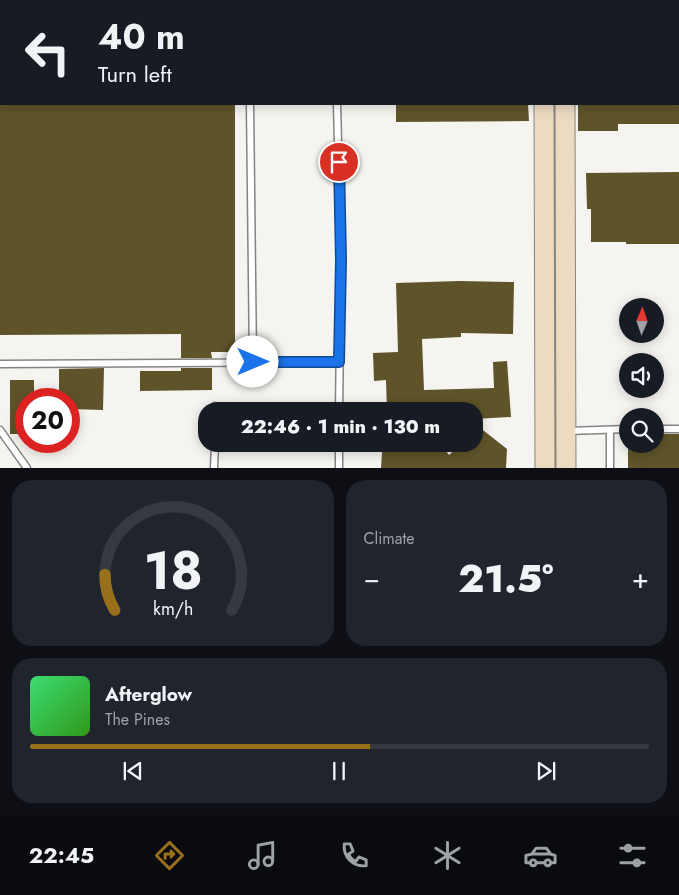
<!DOCTYPE html>
<html lang="en">
<head>
<meta charset="utf-8">
<style>
  :root { --surface:#171b24; --page:#20242c; --text:#f1f3f6; --muted:#9ea1a6; --line:#363941; --accent:#986f1b }
  body { margin:0; font-family:Jost,sans-serif; background:var(--page); color:var(--text); height:100vh; display:flex; flex-direction:column; font-size:19px; white-space:nowrap }
  * { box-sizing:border-box; margin:0 }
  p { font-size:16px; color:var(--muted) }
  .icon { flex:none; width:28px; height:28px; fill:none; stroke:currentColor; stroke-width:2; stroke-linecap:round; stroke-linejoin:round }
  .map { position:relative; height:468px; overflow:hidden }
  .details { display:flex; flex-direction:column; gap:12px; padding:12px; background:#0d0f14; flex:1 }
  .details>* { flex:none }
  .top-card { position:absolute; left:0px; top:0px; width:680px; height:105px; box-shadow:0 2px 12px #0003; background:#171b24; color:var(--text); overflow:hidden }
  .needle { width:32px; rotate:2deg }
  .controls { position:absolute; left:619px; top:298px; display:grid; gap:10px }
  .controls a { display:grid; place-items:center; width:45px; height:45px; border-radius:50%; background:var(--surface); box-shadow:0 2px 12px #0003; font-size:25px }
  .speed { position:absolute; left:15px; top:388px; display:flex; gap:10px; font-size:25px; font-weight:700; text-align:center }
  .speed>* { display:grid; place-content:center; width:65px; height:65px; border-radius:50%; background:var(--surface); box-shadow:0 2px 12px #0003; line-height:1 }
  .speed .limit { border:8px solid #d22; background:#fff; color:#111 }
  .pin { position:absolute; display:grid; place-items:center; width:42px; height:42px; color:#fff; margin:-21px; border:2px solid #fff; border-radius:50%; box-shadow:0 1px 5px #0007 }
  .me { position:absolute; width:55px; margin:-28px; rotate:90deg; stroke-linejoin:round; filter:drop-shadow(0 0 4px #0008) }
  .turn { display:flex; align-items:center; gap:18px; height:105px; padding:0 15px; font-size:22px }
  .turn .icon { width:65px; height:65px; stroke-width:2.5 }
  .turn b { display:block; font-size:35px; line-height:42px }
  .big { font-size:38px; font-weight:800; line-height:1.1 }
  .details .tile { flex:1; display:flex; flex-direction:column; justify-content:center; gap:8px; min-width:0; padding:0 18px; border-radius:20px; background:var(--page) }
  .details .dial { align-items:center; gap:0 }
  .dial svg { height:130px; overflow:visible; fill:none; stroke:var(--line); stroke-width:7; stroke-linecap:round; text-anchor:middle }
  .dial text { fill:var(--text); stroke:none }
  .song { display:flex; align-items:center; gap:15px }
  .cover { width:60px; height:60px; border-radius:8px; background:linear-gradient(135deg,hsl(140 70% 55%),hsl(110 70% 35%)) }
  .played { height:5px; border-radius:2px; background:linear-gradient(90deg,var(--accent) 55%,var(--line) 55%) }
  .keys { display:flex; justify-content:space-around; direction:ltr }
  .heat { display:flex; justify-content:space-between; align-items:center; font-size:28px; direction:ltr }
  .details .tiles { flex:1; display:grid; gap:12px; grid-template-columns:1fr 1fr }
  .tile:last-child { grid-column:span 2 }
  .trip { position:absolute; left:198px; top:402px; width:285px; height:50px; border-radius:20px; background:var(--surface); box-shadow:0 2px 12px #0003; font-weight:800; line-height:50px; text-align:center }
  .dock { display:flex; height:80px; justify-content:space-around; align-items:center; background:#090b0e; color:var(--muted) }
  .dock .icon { width:35px; height:35px }
  .dock .on { color:var(--accent) }
  .dock b { font-size:22px; color:var(--text) }
  .map>svg:first-child { display:block }
  .building { fill:#5f5429 }
  .lines { fill:none; stroke-linecap:round; stroke-linejoin:round }
  .lane-casing { stroke:#848480; stroke-width:9 }
  .secondary-casing { stroke:#848480; stroke-width:21 }
  .lane { stroke:#fff; stroke-width:6 }
  .secondary { stroke:#eddac1; stroke-width:19 }
  .route-casing { stroke:#114b97; stroke-width:12 }
  .route { stroke:#1a73e8; stroke-width:9 }
</style>
</head>
<body>
<div class="map">
<svg width="679" height="468" viewBox="0 0 679 468">
  <rect width="100%" height="100%" fill="#f5f4f0"/>
  <path class="building" d="M 0,104 L 235,104 L 235,352 L 211,352 L 212,358 L 181,358 L 181,334 L 0,335 Z
    M 396,104 L 528,104 L 529,121 L 396,122 Z
    M 578,104 L 679,104 L 679,124 L 618,124 L 618,131 L 578,131 Z
    M 679,172 L 679,244 L 626,244 L 626,242 L 591,242 L 591,209 L 587,209 L 586,173 Z
    M 459,281 L 514,282 L 513,334 L 461,333 L 461,337 L 422,339 L 424,390 L 494,388 L 493,362 L 507,361 L 511,417 L 474,419 L 474,411 L 387,411 L 386,380 L 374,381 L 373,353 L 398,352 L 396,283 Z
    M 104,368 L 103,410 L 69,409 L 69,399 L 59,399 L 59,369 Z
    M 181,368 L 212,368 L 212,390 L 140,391 L 140,371 L 181,371 Z
    M 10,380 L 34,380 L 34,399 L 26,399 L 26,434 L 10,434 Z
    M 474,423 L 507,449 L 506,468 L 381,468 L 382,452 L 390,444 L 441,444 L 449,455 L 461,444 L 474,444 Z
    M 655,434 L 679,434 L 679,468 L 628,468 L 628,444 L 655,444 Z"/>
  <g class="lines">
    <defs>
      <path id="lane" d="M 248,0 L 248,1
        M 335,0 L 335,1
        M 173,1 L 243,0
        M 0,3 L 1,3
        M 250,104 L 253,362
        M 337,104 L 341,261 L 339,411
        M 0,364 L 339,362
        M 215,411 L 215,406
        M 655,429 L 679,429
        M 0,430 L 27,468
        M 567,431 L 628,429
        M 214,468 L 215,444
        M 339,468 L 339,444
        M 610,468 L 610,430"/>
      <path id="secondary" d="M 544,0 L 544,1
        M 565,0 L 565,1
        M 544,104 L 545,468
        M 565,104 L 566,468"/>
    </defs>
    <use href="#lane" class="lane-casing"/>
    <use href="#secondary" class="secondary-casing"/>
    <use href="#lane" class="lane"/>
    <use href="#secondary" class="secondary"/>
  </g>
  <g class="lines">
    <defs>
      <path id="route" d="M 253,362 L 339,362 L 341,260 L 339,162"/>
    </defs>
    <use href="#route" class="route-casing"/>
    <use href="#route" class="route"/>
  </g>
</svg>
<div class="controls">
<a><svg class="needle" viewBox="-14 -14 28 28"><path d="M0-13l5 13h-10z" fill="#e53935"/><path d="M0 13l5-13h-10z" fill="#9ea1a6"/></svg></a>
<a><svg class="icon" aria-label="sound" viewBox="0 0 24 24"><path d="M4 9h4l5-4v14l-5-4H4zM17 9q2 3 0 6"/></svg></a>
<a><svg class="icon" aria-label="search" viewBox="0 0 24 24"><circle cx="10" cy="10" r="6"/><path d="M15 15l6 6"/></svg></a>
</div>
<div class="speed"><div class="limit">20</div></div>
<div class="pin" style="left:339px;top:162px;background:#d93025"><svg class="icon" aria-label="arrive" viewBox="0 0 24 24"><path d="M6 21V4h12l-3 4 3 4H6"/></svg></div>
<svg class="me" style="left:253px;top:362px" viewBox="-20 -20 40 40"><circle r="19" fill="#fff"/><path d="M0-13L10 11 0 6-10 11z" fill="#1a73e8"/></svg>
<div class="trip">22:46 · 1 min · 130 m</div>
<div class="top-card">
<div class="turn"><svg class="icon" aria-label="left" viewBox="0 0 24 24"><path d="M17 20v-9H6M10 6l-5 5 5 5"/></svg><div><b>40 m</b>Turn left</div></div>
</div>
</div>
<section class="details">
<div class="tiles">
<div class="tile dial"><svg viewBox="0 0 100 80">
<path d="M14 69A42 42 0 1 1 86 69"/>
<path d="M14 69A42 42 0 0 1 8 47" stroke="#986f1b"/>
<text x="50" y="56" font-size="32" font-weight="700">18</text>
<text x="50" y="72" font-size="11">km/h</text>
</svg></div>
<div class="tile"><p>Climate</p>
<div class="heat"><a>−</a><b class="big">21.5°</b><a>+</a></div>
</div>
<div class="tile">
<div class="song"><i class="cover"></i><div><b>Afterglow</b><p>The Pines</p></div></div>
<div class="played"></div>
<div class="keys"><svg class="icon" aria-label="previous" viewBox="0 0 24 24"><path d="M18 5L8 12l10 7zM5 5v14"/></svg><svg class="icon" aria-label="pause" viewBox="0 0 24 24"><path d="M8 5v14M16 5v14"/></svg><svg class="icon" aria-label="next" viewBox="0 0 24 24"><path d="M6 5l10 7-10 7zM19 5v14"/></svg></div>
</div>
</div>
</section>
<nav class="dock">
<b>22:45</b>
<svg class="icon on" aria-label="directions" viewBox="0 0 24 24"><path d="M12 3l9 9-9 9-9-9zM9 14v-3h6M13 9l2 2-2 2"/></svg>
<svg class="icon" aria-label="music" viewBox="0 0 24 24"><path d="M9 18V5l10-2v13"/><circle cx="6" cy="18" r="3"/><circle cx="16" cy="16" r="3"/></svg>
<svg class="icon" aria-label="phone" viewBox="0 0 24 24"><path d="M5 4h4l2 5-3 2q2 4 5 5l2-3 5 2v4C11 20 4 13 5 4z"/></svg>
<svg class="icon" aria-label="climate" viewBox="0 0 24 24"><path d="M12 3v18M4 7l16 10M4 17L20 7"/></svg>
<svg class="icon" aria-label="car" viewBox="0 0 24 24"><path d="M5 17H2v-5l4-1 3-4h7l3 4 3 1v5h-3M9 17h6M6 11h13"/><circle cx="7" cy="17" r="2"/><circle cx="17" cy="17" r="2"/></svg>
<svg class="icon" aria-label="filters" viewBox="0 0 24 24"><path d="M4 7h16M4 17h16"/><circle cx="9" cy="7" r="2"/><circle cx="15" cy="17" r="2"/></svg>
</nav>
</body>
</html>
